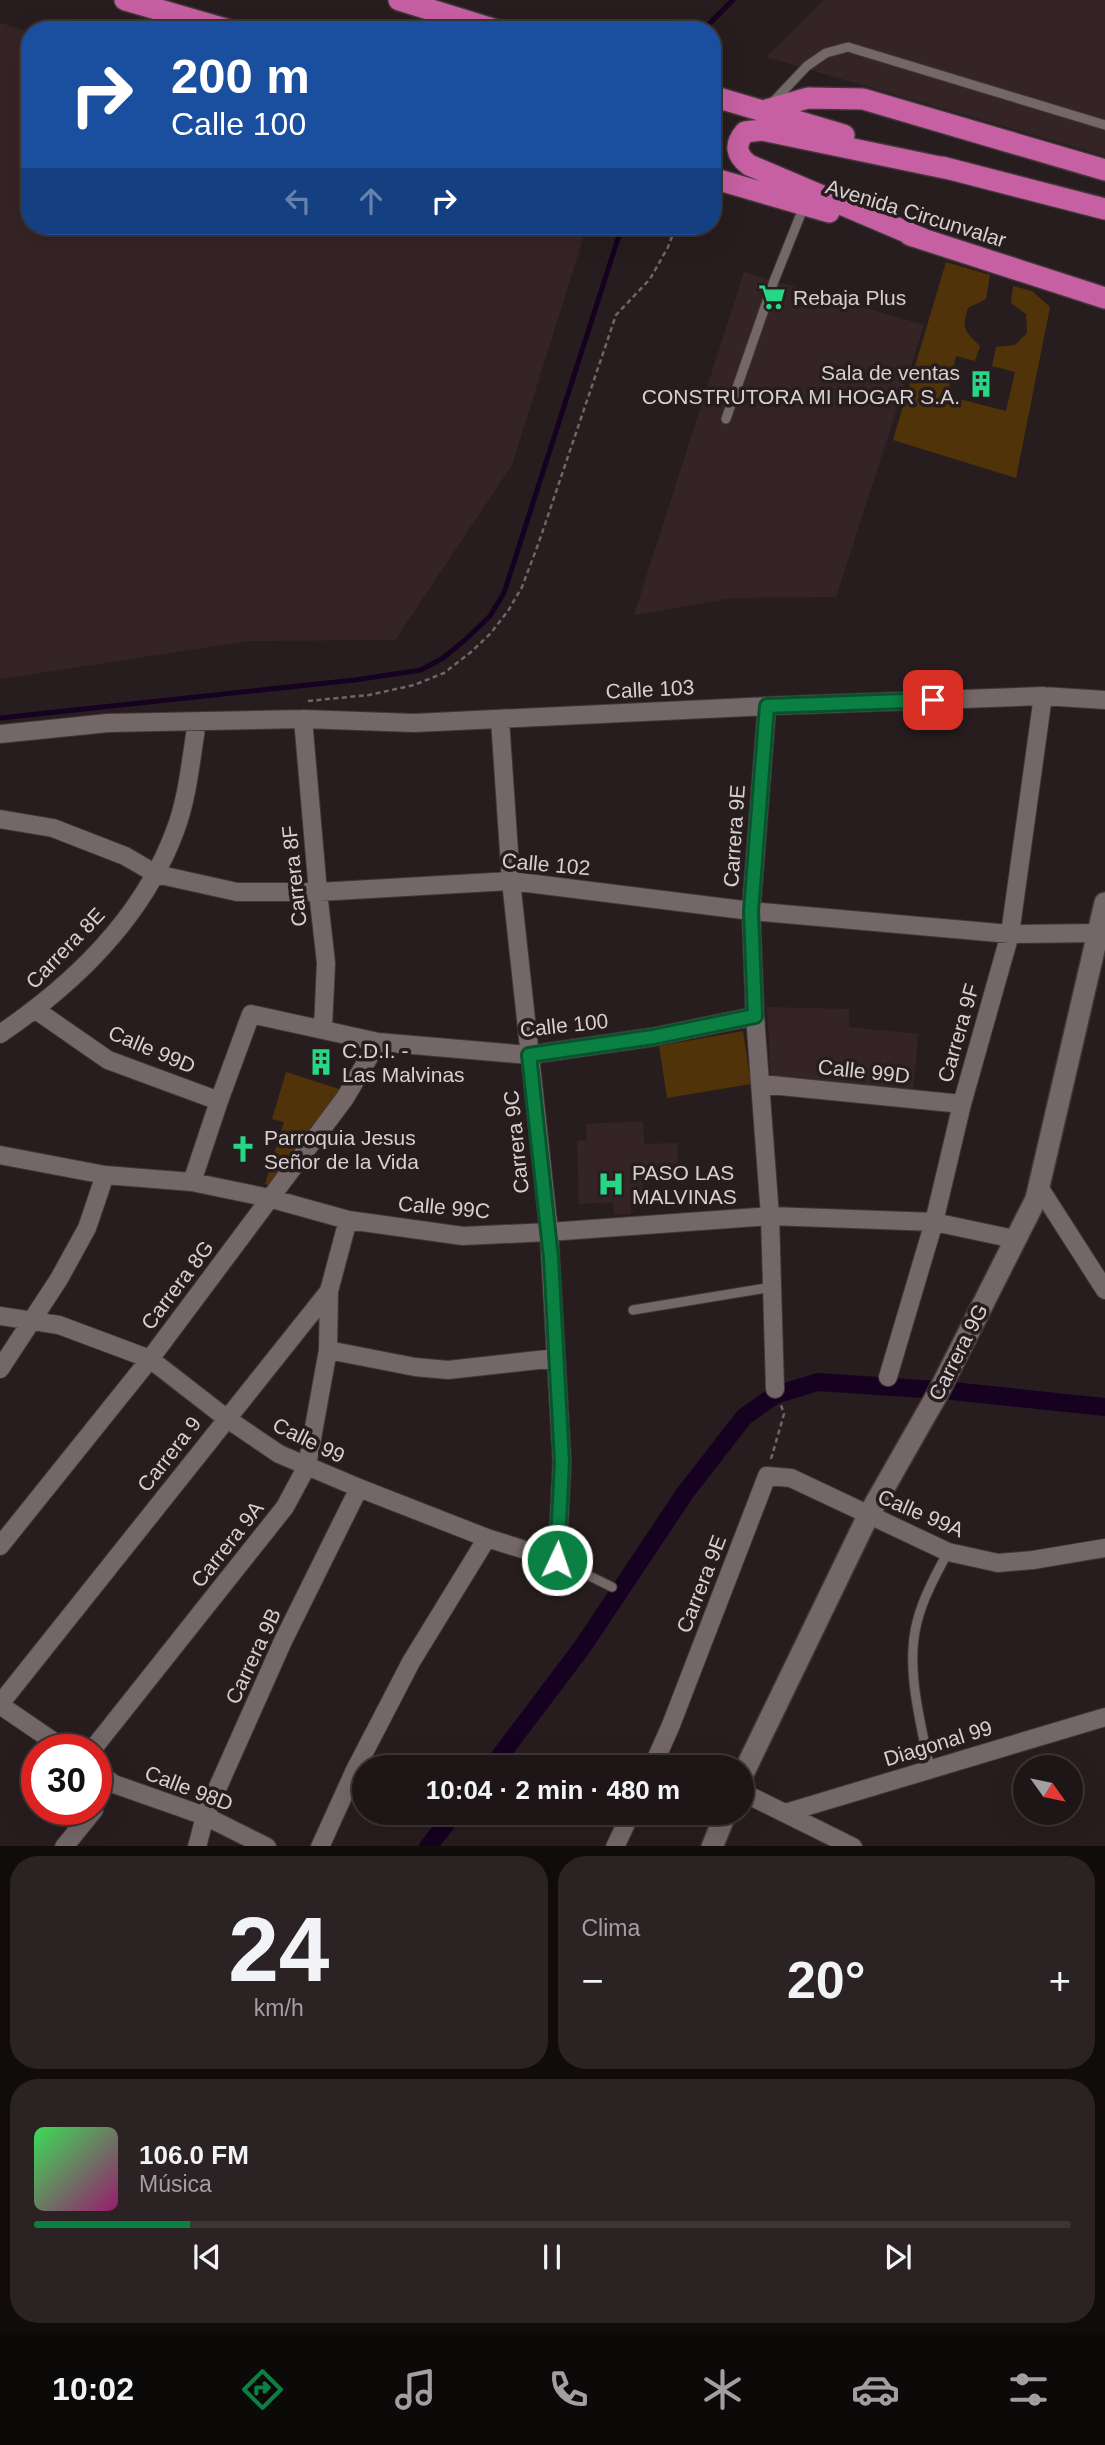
<!DOCTYPE html>
<html lang="es">
<head>
<meta charset="utf-8">
<style>
  :root { --surface:#1e1616; --page:#2b2323; --text:#f1f3f6; --muted:#a19fa1; --line:#3c3535; --accent:#0b8043 }
  body { margin:0; font-family:Helvetica,sans-serif; background:var(--page); color:var(--text); height:100vh; display:flex; flex-direction:column; font-size:26px; white-space:nowrap }
  * { box-sizing:border-box; margin:0 }
  p { font-size:23px; color:var(--muted) }
  .icon { flex:none; width:38px; height:38px; fill:none; stroke:currentColor; stroke-width:2; stroke-linecap:round; stroke-linejoin:round }
  .map { position:relative; height:1846px; overflow:hidden }
  .sheet { display:flex; flex-direction:column; gap:10px; padding:10px; background:#100c0c; flex:1 }
  .sheet>* { flex:none }
  .banner { position:absolute; left:21px; top:21px; width:700px; height:214px; border-radius:28px; box-shadow:0 7px 28px #0002,0 0 0 2px var(--line); background:#1a4fa0; color:#fff; overflow:hidden }
  .needle { width:46px; rotate:123deg }
  .buttons { position:absolute; left:1013px; top:1755px; display:grid; gap:14px }
  .buttons a { display:grid; place-items:center; width:70px; height:70px; border-radius:50%; background:var(--surface); box-shadow:0 7px 28px #0002,0 0 0 2px var(--line); font-size:35px }
  .speed { position:absolute; left:21px; top:1734px; display:flex; gap:14px; font-size:35px; font-weight:700; text-align:center }
  .speed>* { display:grid; place-content:center; width:91px; height:91px; border-radius:50%; background:var(--surface); box-shadow:0 7px 28px #0002,0 0 0 2px var(--line); line-height:1 }
  .speed .limit { border:10px solid #d22; background:#fff; color:#111 }
  .pin { position:absolute; display:grid; place-items:center; width:60px; height:60px; color:#fff; margin:-30px; border-radius:14px; box-shadow:0 4px 10px #0006 }
  .me { position:absolute; width:77px; margin:-38px; rotate:3deg; stroke-linejoin:round; filter:drop-shadow(0 0 5px #0008) }
  .turn { display:flex; align-items:center; gap:24px; height:147px; padding:0 35px; font-size:32px }
  .turn .icon { width:91px; height:91px; stroke-width:2.5 }
  .turn b { display:block; font-size:49px; line-height:60px }
  .lanes { display:flex; align-items:center; height:66px; padding:0 35px; background:#0003; justify-content:center; gap:35px; direction:ltr }
  .lanes .off { opacity:.35 }
  .big { font-size:52px; font-weight:700; line-height:1.1 }
  .sheet .tile { flex:1; display:flex; flex-direction:column; justify-content:center; gap:10px; min-width:0; padding:0 24px; border-radius:28px; background:var(--page) }
  .sheet .dial { align-items:center; gap:0 }
  .dial b { font-size:91px; line-height:1 }
  .song { display:flex; align-items:center; gap:21px }
  .cover { width:84px; height:84px; border-radius:10px; background:linear-gradient(135deg,hsl(130 70% 55%),hsl(320 70% 35%)) }
  .played { height:7px; border-radius:4px; background:linear-gradient(90deg,var(--accent) 15%,var(--line) 15%) }
  .keys { display:flex; justify-content:space-around; direction:ltr }
  .heat { display:flex; justify-content:space-between; align-items:center; font-size:38px; direction:ltr }
  .sheet .tiles { flex:1; display:grid; gap:10px; grid-template-columns:1fr 1fr }
  .tile:last-child { grid-column:span 2 }
  .trip { position:absolute; left:352px; top:1755px; width:402px; height:70px; border-radius:35px; background:var(--surface); box-shadow:0 7px 28px #0002,0 0 0 2px var(--line); font-weight:700; line-height:70px; text-align:center }
  .tab-bar { display:flex; height:112px; justify-content:space-around; align-items:center; background:#0c0909; color:var(--muted) }
  .tab-bar .icon { width:49px; height:49px }
  .tab-bar .current { color:var(--accent) }
  .tab-bar b { font-size:32px; color:var(--text) }
  .map>svg:first-child { display:block }
  .built { fill:#352425 }
  .green { fill:#513309 }
  .lines { fill:none; stroke-linecap:round; stroke-linejoin:round }
  .stream { stroke:#160120; stroke-width:5 }
  .canal { stroke:#160120; stroke-width:18 }
  .lane-casing { stroke:#403738; stroke-width:11 }
  .street-casing { stroke:#403738; stroke-width:20 }
  .secondary-casing { stroke:#403738; stroke-width:24 }
  .highway-casing { stroke:#403738; stroke-width:24 }
  .path { stroke:#6f6667; stroke-width:2.5; stroke-dasharray:5 3.5; stroke-linecap:butt }
  .lane { stroke:#746768; stroke-width:9 }
  .street { stroke:#746768; stroke-width:18 }
  .secondary { stroke:#746768; stroke-width:21 }
  .highway { stroke:#c660a2; stroke-width:21 }
  .route-casing { stroke:#07532c; stroke-width:18 }
  .route { stroke:#0b8043; stroke-width:12 }
  .labels { text-anchor:middle; dominant-baseline:central; stroke-width:7; stroke-linejoin:round; paint-order:stroke }
  .street-label { font-size:21px; fill:#d7d0d0; stroke:#281d1e }
  .poi-label { font-size:21px; fill:#d7d0d0; stroke:#281d1e; text-anchor:start }
</style>
</head>
<body>
<div class="map">
<svg width="1105" height="1847" viewBox="0 0 1105 1847">
  <rect width="100%" height="100%" fill="#281d1e"/>
  <path class="built" d="M 824,0 L 1105,0 L 1105,156 L 766,57 Z
    M 0,23 L 30,32 L 30,226 L 587,226 L 512,465 L 395,640 L 249,641 L 0,679 Z
    M 744,272 L 924,325 L 836,597 L 733,598 L 634,615 Z
    M 767,1007 L 849,1009 L 849,1027 L 918,1034 L 913,1094 L 771,1079 Z
    M 643,1121 L 644,1144 L 677,1143 L 678,1166 L 643,1167 L 644,1201 L 630,1201 L 631,1214 L 614,1215 L 613,1202 L 579,1204 L 577,1141 L 587,1140 L 586,1124 Z"/>
  <path class="green" d="M 946,262 L 990,275 L 986,299 L 968,308 C 961,328 965,332 980,346 L 975,361 L 956,356 L 947,396 L 1006,411 L 1015,372 L 992,366 L 996,347 L 1015,345 L 1027,333 L 1026,314 L 1011,303 L 1013,286 L 1032,291 L 1050,307 L 1016,478 L 893,440 Z
    M 743,1031 L 751,1084 L 667,1098 L 659,1046 Z
    M 286,1072 L 342,1090 L 272,1186 L 265,1184 L 284,1122 L 272,1119 Z"/>
  <g class="lines">
    <path class="stream" d="M 703,30 L 733,0
      M 0,718 L 355,680 L 421,670 L 443,658 L 465,640 L 490,616 L 504,593 L 622,226"/>
    <path class="canal" d="M 491,1768 L 583,1646 L 685,1493 L 744,1417 L 775,1395 L 818,1382 L 952,1391 L 1105,1407
      M 428,1847 L 454,1813"/>
    <defs>
      <path id="lane" d="M 771,104 L 807,66 L 826,53 L 848,47 L 1105,125
        M 726,419 L 774,281 L 804,206
        M 633,1310 L 772,1287
        M 557,1560 L 612,1587
        M 930,1769 C 921,1724 905,1668 917,1622 C 923,1598 936,1574 948,1552"/>
      <path id="street" d="M 767,706 L 751,911 L 755,1016 L 770,1216 L 775,1389
        M 303,719 L 318,892 L 326,963 L 323,1028
        M 0,734 L 108,723 L 303,719 L 414,723 L 767,706 L 1043,696 L 1105,700
        M 0,819 L 53,828 L 125,856 L 156,874 L 237,892 L 318,892 L 511,881 L 751,911 L 1010,934 L 1098,933
        M 36,1010 L 108,1060 L 219,1101
        M 0,1034 C 74,984 143,917 175,831 C 188,797 191,758 197,722
        M 761,1084 L 962,1104
        M 0,1155 L 105,1175 L 192,1182 L 269,1198 L 348,1220 L 463,1236 L 549,1232 L 770,1216 L 934,1222 L 1014,1239
        M 192,1182 L 219,1101 L 251,1014 L 378,1042 L 529,1055 L 653,1037 L 755,1016
        M 1039,1187 L 1105,1290
        M 0,1316 L 59,1325 L 150,1359 L 226,1418 L 279,1454 L 359,1488 L 487,1538 L 557,1560 L 562,1462 L 549,1232 L 511,881 L 500,720
        M 328,1350 L 415,1367 L 448,1370 L 556,1358
        M 0,1369 L 59,1279 L 87,1228 L 105,1175
        M 888,1377 L 934,1222 L 962,1104 L 1010,934 L 1043,696
        M 0,1546 L 150,1359 L 345,1098 L 378,1042
        M 0,1704 L 329,1291 L 348,1220
        M 0,1705 L 66,1750
        M 92,1750 L 285,1507 L 307,1466 L 328,1350 L 329,1291
        M 652,1768 L 671,1725 L 767,1476 L 791,1478 L 948,1552 L 998,1563 L 1033,1560 L 1105,1548
        M 96,1771 L 114,1784 L 205,1816 L 267,1847
        M 742,1792 L 853,1847
        M 785,1813 L 1105,1717
        M 64,1847 L 94,1810
        M 197,1847 L 205,1816 L 283,1641 L 359,1488
        M 320,1847 L 355,1770 L 411,1662 L 487,1538
        M 615,1847 L 631,1813"/>
      <path id="secondary" d="M 742,1776 L 868,1516 L 937,1395 L 1036,1199 L 1105,903
        M 712,1847 L 726,1813"/>
      <path id="highway" d="M 125,0 L 229,30
        M 399,0 L 496,30
        M 712,96 L 844,135
        M 766,110 L 808,98 L 863,99 L 1105,170
        M 942,167 L 1105,209
        M 712,178 L 829,212
        M 910,235 L 1105,298
        M 923,239 L 749,165 C 736,155 734,145 745,132 L 762,130 L 954,170"/>
    </defs>
    <use href="#lane" class="lane-casing"/>
    <use href="#street" class="street-casing"/>
    <use href="#secondary" class="secondary-casing"/>
    <use href="#highway" class="highway-casing"/>
    <path class="path" d="M 308,701 L 369,695 L 414,685 L 444,673 L 471,652 L 490,634 L 508,611 L 522,587 L 539,542 L 616,315 L 650,279 L 668,247 L 676,226
      M 771,1459 L 784,1414 L 781,1405"/>
    <use href="#lane" class="lane"/>
    <use href="#street" class="street"/>
    <use href="#secondary" class="secondary"/>
    <use href="#highway" class="highway"/>
  </g>
  <g class="lines">
    <defs>
      <path id="route" d="M 557,1560 L 562,1462 L 551,1258 L 529,1055 L 653,1037 L 755,1016 L 751,911 L 767,706 L 933,700"/>
    </defs>
    <use href="#route" class="route-casing"/>
    <use href="#route" class="route"/>
  </g>
  <defs>
    <symbol id="supermarket-bare" viewBox="-9 -9 18 18"><path d="M-6-5.5h2.5l.6 2H6L4.5 2H-2.5L-4.4-4H-6ZM-1.5 3.2a1.3 1.3 0 1 0 .1 0ZM3 3.2a1.3 1.3 0 1 0 .1 0Z" fill="#26d886" stroke="#281d1e" stroke-width="2.5" paint-order="stroke"/></symbol>
    <symbol id="building-bare" viewBox="-9 -9 18 18"><path d="M-4-6H4V6H1V3H-1V6H-4ZM-2.5-4.3h1.7v1.8h-1.7ZM.8-4.3h1.7v1.8H.8ZM-2.5-1h1.7V.8h-1.7ZM.8-1h1.7V.8H.8Z" fill="#26d886" stroke="#281d1e" stroke-width="2.5" paint-order="stroke"/></symbol>
    <symbol id="church-bare" viewBox="-9 -9 18 18"><path d="M-1.2-6h2.4v3.5h3.3v2.4h-3.3V6h-2.4V-.1h-3.3v-2.4h3.3Z" fill="#26d886" stroke="#281d1e" stroke-width="2.5" paint-order="stroke"/></symbol>
    <symbol id="hospital-bare" viewBox="-9 -9 18 18"><path d="M-5-5h3v3.5h4V-5h3V5h-3V1.5h-4V5h-3Z" fill="#26d886" stroke="#281d1e" stroke-width="2.5" paint-order="stroke"/></symbol>
  </defs>
  <g fill-rule="evenodd">
    <use href="#supermarket-bare" x="753" y="278" width="38" height="38"/>
    <use href="#building-bare" x="962" y="365" width="38" height="38"/>
    <use href="#building-bare" x="302" y="1043" width="38" height="38"/>
    <use href="#church-bare" x="224" y="1130" width="38" height="38"/>
    <use href="#hospital-bare" x="592" y="1165" width="38" height="38"/>
  </g>
  <g class="labels">
    <g class="street-label">
      <text transform="translate(916 213) rotate(17)">Avenida Circunvalar</text>
      <text transform="translate(650 689) rotate(-3)">Calle 103</text>
      <text transform="translate(734 836) rotate(-86)">Carrera 9E</text>
      <text transform="translate(546 864) rotate(5)">Calle 102</text>
      <text transform="translate(294 876) rotate(-96)">Carrera 8F</text>
      <text transform="translate(65 948) rotate(-46)">Carrera 8E</text>
      <text transform="translate(564 1025) rotate(-6)">Calle 100</text>
      <text transform="translate(958 1033) rotate(-74)">Carrera 9F</text>
      <text transform="translate(152 1049) rotate(23)">Calle 99D</text>
      <text transform="translate(864 1071) rotate(6)">Calle 99D</text>
      <text transform="translate(516 1142) rotate(-96)">Carrera 9C</text>
      <text transform="translate(444 1207) rotate(5)">Calle 99C</text>
      <text transform="translate(177 1285) rotate(-53)">Carrera 8G</text>
      <text transform="translate(958 1352) rotate(-63)">Carrera 9G</text>
      <text transform="translate(309 1440) rotate(26)">Calle 99</text>
      <text transform="translate(169 1454) rotate(-52)">Carrera 9</text>
      <text transform="translate(921 1513) rotate(23)">Calle 99A</text>
      <text transform="translate(227 1544) rotate(-52)">Carrera 9A</text>
      <text transform="translate(701 1584) rotate(-69)">Carrera 9E</text>
      <text transform="translate(253 1656) rotate(-65)">Carrera 9B</text>
      <text transform="translate(938 1743) rotate(-17)">Diagonal 99</text>
      <text transform="translate(189 1788) rotate(21)">Calle 98D</text>
    </g>
    <g class="poi-label">
      <text x="793" y="297">Rebaja Plus</text>
      <text x="960" y="372" text-anchor="end">Sala de ventas<tspan x="960" dy="24">CONSTRUTORA MI HOGAR S.A.</tspan></text>
      <text x="342" y="1050">C.D.I. -<tspan x="342" dy="24">Las Malvinas</tspan></text>
      <text x="264" y="1137">Parroquia Jesus<tspan x="264" dy="24">Señor de la Vida</tspan></text>
      <text x="632" y="1172">PASO LAS<tspan x="632" dy="24">MALVINAS</tspan></text>
    </g>
  </g>
</svg>
<div class="buttons">
<a><svg class="needle" viewBox="-14 -14 28 28"><path d="M0-13l5 13h-10z" fill="#e53935"/><path d="M0 13l5-13h-10z" fill="#a19fa1"/></svg></a>
</div>
<div class="speed"><div class="limit">30</div></div>
<div class="pin" style="left:933px;top:700px;background:#d93025"><svg class="icon" aria-label="arrive" viewBox="0 0 24 24"><path d="M6 21V4h12l-3 4 3 4H6"/></svg></div>
<svg class="me" style="left:557px;top:1560px" viewBox="-20 -20 40 40"><circle r="17" fill="#0b8043" stroke="#fff" stroke-width="3"/><path d="M0-11L8 9 0 5-8 9z" fill="#fff"/></svg>
<div class="trip">10:04 · 2 min · 480 m</div>
<div class="banner">
<div class="turn"><svg class="icon" aria-label="right" viewBox="0 0 24 24"><path d="M7 20v-9h11M14 6l5 5-5 5"/></svg><div><b>200 m</b>Calle 100</div></div>
<div class="lanes"><svg class="icon off" aria-label="left" viewBox="0 0 24 24"><path d="M17 20v-9H6M10 6l-5 5 5 5"/></svg><svg class="icon off" aria-label="ahead" viewBox="0 0 24 24"><path d="M12 20V5M6 11l6-6 6 6"/></svg><svg class="icon" aria-label="right" viewBox="0 0 24 24"><path d="M7 20v-9h11M14 6l5 5-5 5"/></svg></div>
</div>
</div>
<section class="sheet">
<div class="tiles">
<div class="tile dial"><b>24</b><p>km/h</p></div>
<div class="tile"><p>Clima</p>
<div class="heat"><a>−</a><b class="big">20°</b><a>+</a></div>
</div>
<div class="tile">
<div class="song"><i class="cover"></i><div><b>106.0 FM</b><p>Música</p></div></div>
<div class="played"></div>
<div class="keys"><svg class="icon" aria-label="previous" viewBox="0 0 24 24"><path d="M18 5L8 12l10 7zM5 5v14"/></svg><svg class="icon" aria-label="pause" viewBox="0 0 24 24"><path d="M8 5v14M16 5v14"/></svg><svg class="icon" aria-label="next" viewBox="0 0 24 24"><path d="M6 5l10 7-10 7zM19 5v14"/></svg></div>
</div>
</div>
</section>
<nav class="tab-bar">
<b>10:02</b>
<svg class="icon current" aria-label="directions" viewBox="0 0 24 24"><path d="M12 3l9 9-9 9-9-9zM9 14v-3h6M13 9l2 2-2 2"/></svg>
<svg class="icon" aria-label="music" viewBox="0 0 24 24"><path d="M9 18V5l10-2v13"/><circle cx="6" cy="18" r="3"/><circle cx="16" cy="16" r="3"/></svg>
<svg class="icon" aria-label="phone" viewBox="0 0 24 24"><path d="M5 4h4l2 5-3 2q2 4 5 5l2-3 5 2v4C11 20 4 13 5 4z"/></svg>
<svg class="icon" aria-label="climate" viewBox="0 0 24 24"><path d="M12 3v18M4 7l16 10M4 17L20 7"/></svg>
<svg class="icon" aria-label="car" viewBox="0 0 24 24"><path d="M5 17H2v-5l4-1 3-4h7l3 4 3 1v5h-3M9 17h6M6 11h13"/><circle cx="7" cy="17" r="2"/><circle cx="17" cy="17" r="2"/></svg>
<svg class="icon" aria-label="filters" viewBox="0 0 24 24"><path d="M4 7h16M4 17h16"/><circle cx="9" cy="7" r="2"/><circle cx="15" cy="17" r="2"/></svg>
</nav>
</body>
</html>
